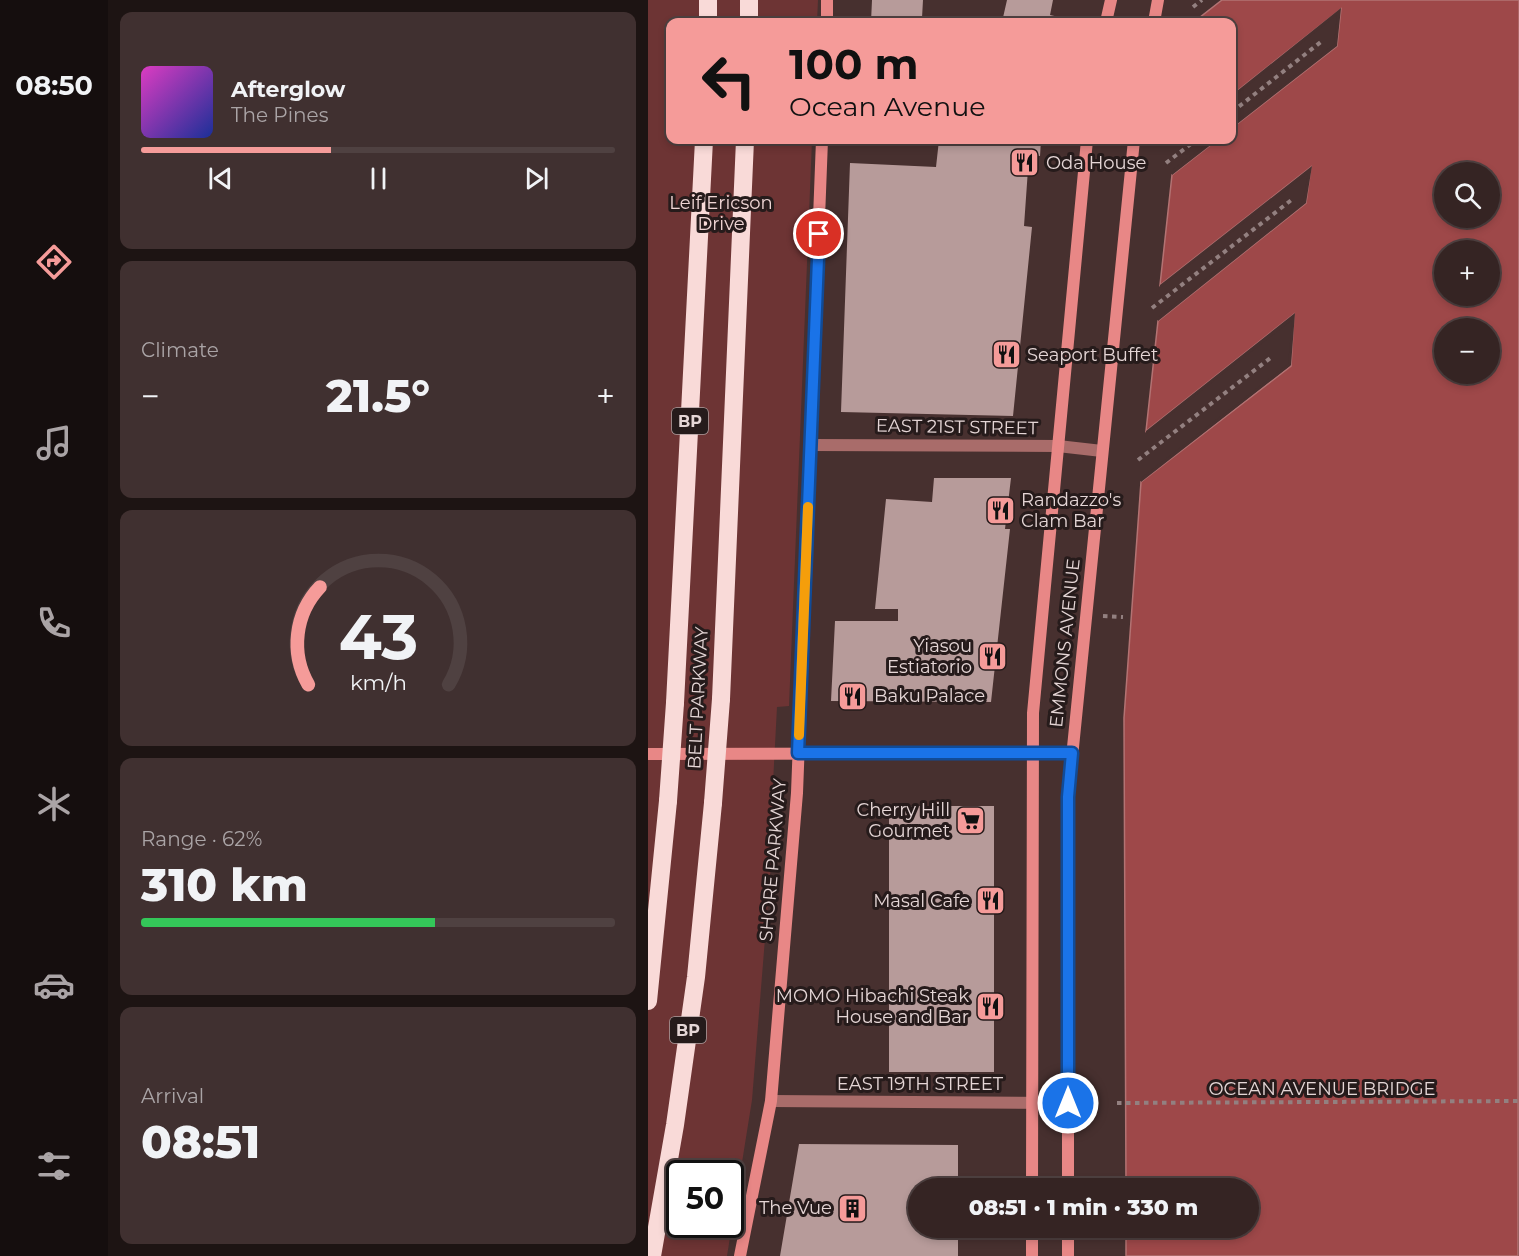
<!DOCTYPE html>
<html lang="en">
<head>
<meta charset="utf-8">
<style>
  :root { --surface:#352423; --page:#403030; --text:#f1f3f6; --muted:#aaa4a6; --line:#4f4141; --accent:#f59b99 }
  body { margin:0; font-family:Montserrat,sans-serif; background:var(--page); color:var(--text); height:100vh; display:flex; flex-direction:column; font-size:22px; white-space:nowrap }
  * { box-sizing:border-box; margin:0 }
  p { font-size:20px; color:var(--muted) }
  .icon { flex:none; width:33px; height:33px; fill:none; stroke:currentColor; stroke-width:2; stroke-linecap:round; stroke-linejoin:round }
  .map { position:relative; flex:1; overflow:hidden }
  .drawer { display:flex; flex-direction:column; gap:12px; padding:12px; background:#1d1413; width:540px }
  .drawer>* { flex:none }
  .top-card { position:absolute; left:18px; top:18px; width:570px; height:126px; border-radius:12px; box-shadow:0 3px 9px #0003,0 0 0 2px var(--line); background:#f59b99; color:#111; overflow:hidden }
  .fabs { position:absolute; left:786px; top:162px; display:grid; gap:12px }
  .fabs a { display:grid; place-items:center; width:66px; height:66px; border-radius:50%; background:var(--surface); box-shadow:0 3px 9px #0003,0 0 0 2px var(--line); font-size:30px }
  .speed { position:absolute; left:18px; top:1160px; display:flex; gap:12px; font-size:30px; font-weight:700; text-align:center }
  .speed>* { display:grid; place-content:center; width:78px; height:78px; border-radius:50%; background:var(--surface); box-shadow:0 3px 9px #0003,0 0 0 2px var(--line); line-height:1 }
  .speed .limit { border:3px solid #111; border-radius:9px; background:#fff; color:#111 }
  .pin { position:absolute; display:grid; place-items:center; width:51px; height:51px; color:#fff; margin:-26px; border:3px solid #fff; border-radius:50%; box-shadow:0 2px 6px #0007 }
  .me { position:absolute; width:66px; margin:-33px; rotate:0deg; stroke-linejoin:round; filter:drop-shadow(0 0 4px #0008) }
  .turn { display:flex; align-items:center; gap:21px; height:126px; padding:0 24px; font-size:27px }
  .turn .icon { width:78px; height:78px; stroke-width:2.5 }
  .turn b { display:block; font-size:42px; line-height:51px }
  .big { font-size:45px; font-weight:800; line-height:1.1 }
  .drawer .card { flex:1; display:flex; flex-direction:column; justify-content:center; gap:9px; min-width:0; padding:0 21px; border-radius:12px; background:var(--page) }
  .drawer .dial { align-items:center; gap:0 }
  .dial svg { height:156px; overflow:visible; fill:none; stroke:var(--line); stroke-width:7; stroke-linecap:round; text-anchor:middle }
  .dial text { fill:var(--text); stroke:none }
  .song { display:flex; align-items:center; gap:18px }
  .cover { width:72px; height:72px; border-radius:9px; background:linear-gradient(135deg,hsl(310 70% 55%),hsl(230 70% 35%)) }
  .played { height:6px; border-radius:3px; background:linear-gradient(90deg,var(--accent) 40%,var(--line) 40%) }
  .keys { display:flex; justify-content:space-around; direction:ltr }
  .heat { display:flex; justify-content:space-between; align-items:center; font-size:33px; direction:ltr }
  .charge { height:9px; border-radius:4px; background:linear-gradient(90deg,#34c759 62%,var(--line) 0) }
  .trip { position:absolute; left:260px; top:1178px; width:351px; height:60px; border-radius:30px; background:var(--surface); box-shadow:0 3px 9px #0003,0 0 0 2px var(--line); font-weight:800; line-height:60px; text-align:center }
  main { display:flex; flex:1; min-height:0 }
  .tabs { display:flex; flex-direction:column; width:108px; justify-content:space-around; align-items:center; background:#150e0e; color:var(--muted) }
  .tabs .icon { width:42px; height:42px }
  .tabs .on { color:var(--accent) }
  .tabs b { font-size:27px; color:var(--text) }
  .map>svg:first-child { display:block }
  .green { fill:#6d3434; fill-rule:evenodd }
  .water { fill:#9e4849; stroke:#b37373; stroke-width:1.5; fill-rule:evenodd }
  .pier { fill:#47302f }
  .building { fill:#b79b9a }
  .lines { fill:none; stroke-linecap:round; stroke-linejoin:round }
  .path { stroke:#938080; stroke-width:4; stroke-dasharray:4.5 4.5; stroke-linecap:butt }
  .street { stroke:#a96c6a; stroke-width:12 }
  .secondary { stroke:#e88786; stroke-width:12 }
  .highway { stroke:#f9dad8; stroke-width:18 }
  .highway-bridge { stroke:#f9dad8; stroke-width:18 }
  .route-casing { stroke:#114b97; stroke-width:15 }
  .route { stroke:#1a73e8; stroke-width:10 }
  .slow { stroke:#f59e0b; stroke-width:10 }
  .labels { text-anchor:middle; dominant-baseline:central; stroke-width:6; stroke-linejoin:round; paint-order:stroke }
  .shield { fill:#261b1b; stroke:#ac9e9e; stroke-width:1.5 }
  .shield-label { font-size:16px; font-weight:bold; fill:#e5d6d6 }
  .poi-label { font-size:18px; fill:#e5d6d6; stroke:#261b1b; text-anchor:end }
  .park-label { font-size:18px; fill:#efd5d4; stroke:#261b1b }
  .street-label { font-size:18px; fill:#e5d6d6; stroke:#261b1b }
</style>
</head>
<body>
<main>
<nav class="tabs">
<b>08:50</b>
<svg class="icon on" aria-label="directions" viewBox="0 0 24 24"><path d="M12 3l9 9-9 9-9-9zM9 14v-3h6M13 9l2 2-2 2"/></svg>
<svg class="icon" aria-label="music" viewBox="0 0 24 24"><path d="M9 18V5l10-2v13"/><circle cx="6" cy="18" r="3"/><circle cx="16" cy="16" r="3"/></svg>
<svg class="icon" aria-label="phone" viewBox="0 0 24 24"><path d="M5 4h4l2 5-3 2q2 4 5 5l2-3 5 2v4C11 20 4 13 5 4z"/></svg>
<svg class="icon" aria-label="climate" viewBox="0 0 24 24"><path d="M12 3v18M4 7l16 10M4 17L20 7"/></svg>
<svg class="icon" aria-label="car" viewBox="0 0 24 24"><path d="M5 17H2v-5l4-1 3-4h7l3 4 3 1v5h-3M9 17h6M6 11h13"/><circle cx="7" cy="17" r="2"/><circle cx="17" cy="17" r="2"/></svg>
<svg class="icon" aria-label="filters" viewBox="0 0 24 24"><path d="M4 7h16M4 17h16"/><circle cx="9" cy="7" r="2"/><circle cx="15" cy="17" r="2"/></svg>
</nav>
<section class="drawer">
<div class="card">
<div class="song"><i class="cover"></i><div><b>Afterglow</b><p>The Pines</p></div></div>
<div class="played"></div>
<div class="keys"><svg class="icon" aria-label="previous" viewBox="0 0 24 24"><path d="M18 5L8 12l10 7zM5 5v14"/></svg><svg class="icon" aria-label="pause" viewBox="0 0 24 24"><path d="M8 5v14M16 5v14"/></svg><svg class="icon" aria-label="next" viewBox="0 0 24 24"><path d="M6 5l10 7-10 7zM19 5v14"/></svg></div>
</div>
<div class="card"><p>Climate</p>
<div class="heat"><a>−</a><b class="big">21.5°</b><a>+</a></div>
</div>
<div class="card dial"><svg viewBox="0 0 100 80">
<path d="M14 69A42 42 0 1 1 86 69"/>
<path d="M14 69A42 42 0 0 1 20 19" stroke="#f59b99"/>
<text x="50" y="56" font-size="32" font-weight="700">43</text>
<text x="50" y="72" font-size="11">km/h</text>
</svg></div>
<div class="card"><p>Range · 62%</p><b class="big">310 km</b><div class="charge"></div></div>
<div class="card"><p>Arrival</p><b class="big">08:51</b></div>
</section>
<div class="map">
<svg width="871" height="1256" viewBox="0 0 871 1256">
  <rect width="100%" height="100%" fill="#47302f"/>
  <path class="green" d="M 0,0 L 170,0 L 169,22 L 22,22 L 22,140 L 164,140 L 141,706 L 129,707 L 124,802 L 128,802 L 104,1100 L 79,1256 L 0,1256 ZM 32,1173 L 82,1173 L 82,1224 L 32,1224 Z"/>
  <path class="water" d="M 574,0 L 871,0 L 870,1256 L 478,1256 L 478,1227 L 600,1227 L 600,1188 L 478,1188 L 476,718 L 493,482 L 643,366 L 646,314 L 498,431 L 510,321 L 658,203 L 663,167 L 512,285 L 524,175 L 569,140 L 584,140 L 584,128 L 689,46 L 693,9 L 584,95 L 584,22 L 550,22 L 551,18 ZM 796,172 L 842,172 L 842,218 L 796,218 ZM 796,250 L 842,250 L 842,296 L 796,296 ZM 796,328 L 842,328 L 842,374 L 796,374 Z"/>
  <path class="pier" d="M 693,8 L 689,46 L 584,128 L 584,124 L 686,44 L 689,15 L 584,98 L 584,95 Z
    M 564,140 L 569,140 L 524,175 L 524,170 Z
    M 664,166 L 658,203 L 510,321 L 510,317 L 655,201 L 660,173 L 512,288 L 512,285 Z
    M 647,313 L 643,365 L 493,482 L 493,478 L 640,364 L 644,320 L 498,434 L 498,431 Z"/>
  <path class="building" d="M 224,0 L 275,0 L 274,18 L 282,20 L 281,22 L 223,22 Z
    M 359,0 L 405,0 L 402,15 L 411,17 L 409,22 L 354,22 Z
    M 291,140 L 393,140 L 392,156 L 381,155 L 376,226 L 384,227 L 365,416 L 193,412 L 202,163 L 288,167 Z
    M 286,478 L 363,478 L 357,529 L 362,529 L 343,702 L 183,701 L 187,621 L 250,621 L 250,609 L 227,609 L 238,499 L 284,502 Z
    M 241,806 L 346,806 L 346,1072 L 241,1072 Z
    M 151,1144 L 310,1145 L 310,1188 L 270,1188 L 270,1227 L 310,1227 L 310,1256 L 132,1256 Z"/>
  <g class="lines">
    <path class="path" d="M 545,7 L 554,0
      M 584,112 L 674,41
      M 518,163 L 548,140
      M 504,308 L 646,198
      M 490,460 L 625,356
      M 455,616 L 475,617
      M 469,1103 L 871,1101"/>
    <path class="street" d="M 163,445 L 410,446 L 454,451
      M 123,1101 L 420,1103"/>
    <path class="secondary" d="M 179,22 L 179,0
      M 458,22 L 463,0
      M 506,22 L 510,0
      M 0,754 L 424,753
      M 384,1188 L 385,713 L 439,140
      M 420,1188 L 420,797 L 486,140
      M 92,1256 L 123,1101 L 149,793 L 174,140
      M 384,1256 L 384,1227
      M 420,1256 L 420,1227"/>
    <path class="highway" d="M 60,22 L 60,0
      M 101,22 L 101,0
      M 73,699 L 97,140
      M 27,703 L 56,140
      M 0,1001 L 20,801
      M 4,1256 L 27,1125 L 48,977 L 65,803"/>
    <path class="highway-bridge" d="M 20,801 L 27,703
      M 65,803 L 73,699"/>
  </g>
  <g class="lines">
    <defs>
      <path id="route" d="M 171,234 L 150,753 L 424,753 L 420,797 L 420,1103"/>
    </defs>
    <use href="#route" class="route-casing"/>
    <use href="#route" class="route"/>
    <path class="slow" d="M 151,735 L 160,507"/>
  </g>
  <defs>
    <symbol id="restaurant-square" viewBox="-11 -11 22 22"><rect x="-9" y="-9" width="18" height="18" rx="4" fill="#f59b99" stroke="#261b1b"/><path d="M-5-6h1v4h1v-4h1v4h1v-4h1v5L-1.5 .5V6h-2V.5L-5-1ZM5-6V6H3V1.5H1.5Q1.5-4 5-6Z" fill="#111"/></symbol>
    <symbol id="supermarket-square" viewBox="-11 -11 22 22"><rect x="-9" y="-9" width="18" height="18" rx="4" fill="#f59b99" stroke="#261b1b"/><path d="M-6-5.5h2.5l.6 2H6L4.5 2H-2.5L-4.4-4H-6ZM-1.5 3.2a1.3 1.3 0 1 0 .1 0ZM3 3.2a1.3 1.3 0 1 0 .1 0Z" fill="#111"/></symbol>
    <symbol id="building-square" viewBox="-11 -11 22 22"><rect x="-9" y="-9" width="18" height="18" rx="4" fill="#f59b99" stroke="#261b1b"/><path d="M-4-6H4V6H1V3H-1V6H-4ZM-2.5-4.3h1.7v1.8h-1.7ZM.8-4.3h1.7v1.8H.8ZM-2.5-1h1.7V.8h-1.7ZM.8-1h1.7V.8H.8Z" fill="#111"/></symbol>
  </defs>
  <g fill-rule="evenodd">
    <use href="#restaurant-square" x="360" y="146" width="33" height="33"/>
    <use href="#restaurant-square" x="342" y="338" width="33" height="33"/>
    <use href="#restaurant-square" x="336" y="494" width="33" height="33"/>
    <use href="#restaurant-square" x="328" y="640" width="33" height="33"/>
    <use href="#restaurant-square" x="188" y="680" width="33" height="33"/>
    <use href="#supermarket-square" x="306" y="804" width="33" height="33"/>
    <use href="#restaurant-square" x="326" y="884" width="33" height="33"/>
    <use href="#restaurant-square" x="326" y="990" width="33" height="33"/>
    <use href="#building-square" x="188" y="1192" width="33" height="33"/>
  </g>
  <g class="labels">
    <g class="shield">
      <rect x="24" y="408" width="36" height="26" rx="4.5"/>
      <rect x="22" y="1017" width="36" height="26" rx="4.5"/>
    </g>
    <g class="shield-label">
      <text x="42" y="421">BP</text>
      <text x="40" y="1030">BP</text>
    </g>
    <g class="poi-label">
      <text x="398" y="163" text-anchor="start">Oda House</text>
      <text x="379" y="355" text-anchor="start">Seaport Buffet</text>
      <text x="373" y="500" text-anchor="start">Randazzo's<tspan x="373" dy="21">Clam Bar</tspan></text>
      <text x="324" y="646">Yiasou<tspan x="324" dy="21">Estiatorio</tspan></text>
      <text x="226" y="696" text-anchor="start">Baku Palace</text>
      <text x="302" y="810">Cherry Hill<tspan x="302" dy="21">Gourmet</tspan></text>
      <text x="322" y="901">Masal Cafe</text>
      <text x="321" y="996">MOMO Hibachi Steak<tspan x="321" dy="21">House and Bar</tspan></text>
      <text x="184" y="1208">The Vue</text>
    </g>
    <g class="park-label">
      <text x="73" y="203">Leif Ericson<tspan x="73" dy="21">Drive</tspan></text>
    </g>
    <g class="street-label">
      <text transform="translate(309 427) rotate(1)">EAST 21ST STREET</text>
      <text transform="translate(417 643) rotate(-84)">EMMONS AVENUE</text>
      <text transform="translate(50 698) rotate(-87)">BELT PARKWAY</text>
      <text transform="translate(125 860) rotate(-85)">SHORE PARKWAY</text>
      <text x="272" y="1084">EAST 19TH STREET</text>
      <text x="674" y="1089">OCEAN AVENUE BRIDGE</text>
    </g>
  </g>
</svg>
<div class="fabs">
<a><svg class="icon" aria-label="search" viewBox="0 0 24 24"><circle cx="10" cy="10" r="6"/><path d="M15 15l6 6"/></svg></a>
<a>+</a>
<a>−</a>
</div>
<div class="speed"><div class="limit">50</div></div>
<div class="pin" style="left:171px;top:234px;background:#d93025"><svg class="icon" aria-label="arrive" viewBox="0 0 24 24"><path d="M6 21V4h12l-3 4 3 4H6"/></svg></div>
<svg class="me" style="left:420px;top:1103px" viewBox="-20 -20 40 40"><circle r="17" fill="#1a73e8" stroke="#fff" stroke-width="3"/><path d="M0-11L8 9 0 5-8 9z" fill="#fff"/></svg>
<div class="trip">08:51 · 1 min · 330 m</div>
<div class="top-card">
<div class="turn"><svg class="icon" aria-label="left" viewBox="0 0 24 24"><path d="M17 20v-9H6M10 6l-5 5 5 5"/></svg><div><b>100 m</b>Ocean Avenue</div></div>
</div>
</div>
</main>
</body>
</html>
